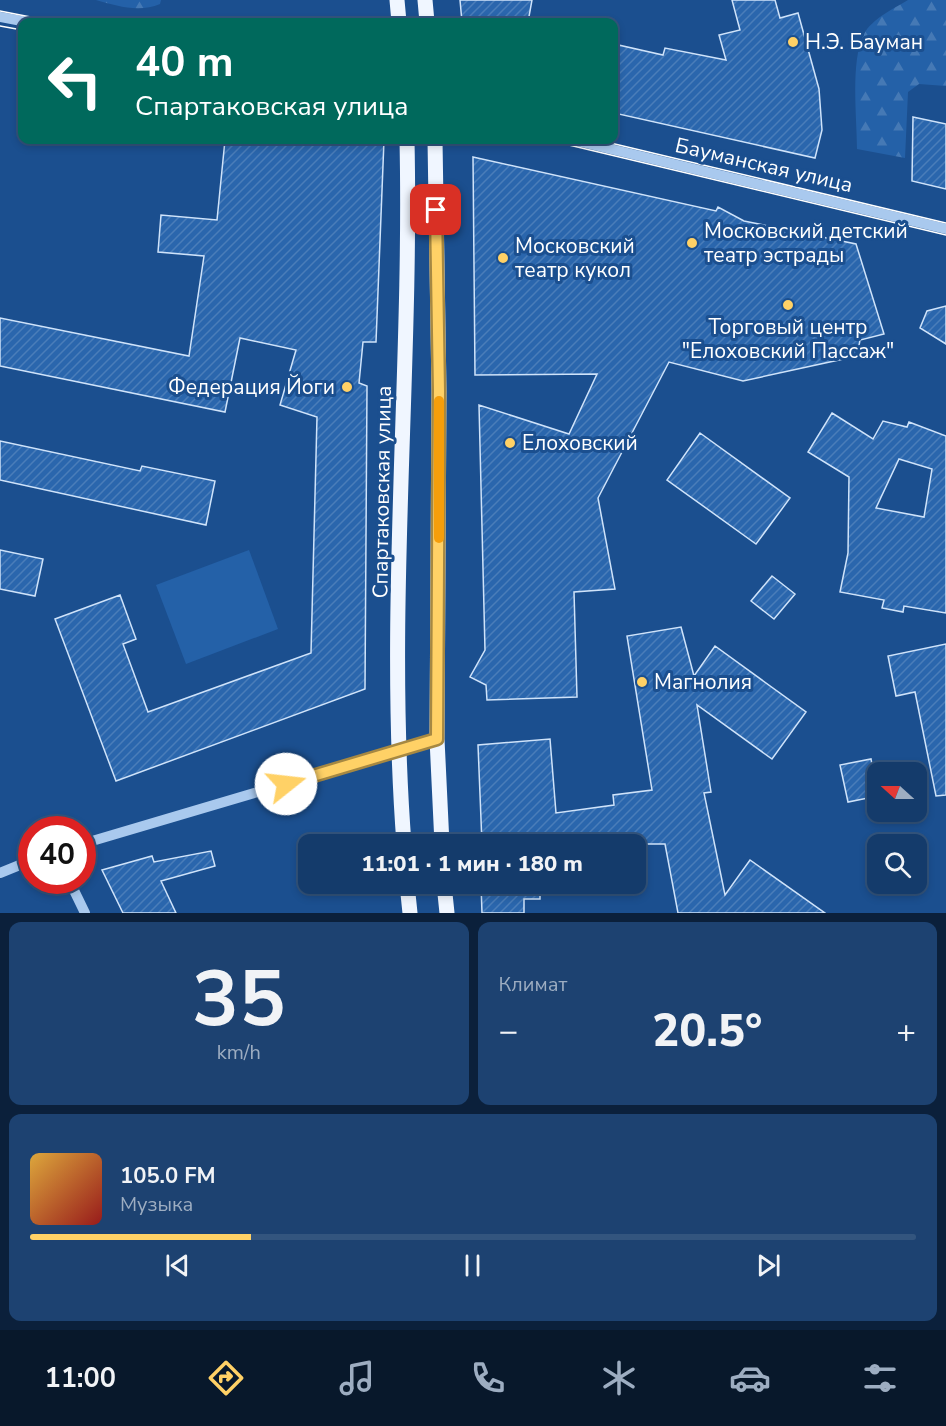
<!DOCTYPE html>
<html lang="ru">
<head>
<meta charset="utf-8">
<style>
  :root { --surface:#143b6b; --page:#1d4271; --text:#f1f3f6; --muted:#9dadc1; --line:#33557e; --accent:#ffd166 }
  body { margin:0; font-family:"Nunito Sans",sans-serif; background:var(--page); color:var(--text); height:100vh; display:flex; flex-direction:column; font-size:22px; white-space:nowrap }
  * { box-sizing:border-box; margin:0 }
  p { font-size:20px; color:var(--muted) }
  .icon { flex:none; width:33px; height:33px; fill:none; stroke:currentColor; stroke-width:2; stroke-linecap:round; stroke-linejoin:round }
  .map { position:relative; height:913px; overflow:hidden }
  .panel { display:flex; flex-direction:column; gap:9px; padding:9px; background:#0b203b; flex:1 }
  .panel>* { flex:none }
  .top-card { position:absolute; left:18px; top:18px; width:600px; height:126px; border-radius:12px; box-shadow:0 3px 9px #0003,0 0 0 2px var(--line); background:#00695c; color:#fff; overflow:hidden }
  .needle { width:39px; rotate:291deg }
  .controls { position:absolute; left:867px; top:762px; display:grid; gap:12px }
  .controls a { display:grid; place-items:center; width:60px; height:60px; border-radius:12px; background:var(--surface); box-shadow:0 3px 9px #0003,0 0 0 2px var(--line); font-size:30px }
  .speed { position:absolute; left:18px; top:816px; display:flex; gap:12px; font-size:30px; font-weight:700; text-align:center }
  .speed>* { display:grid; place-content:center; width:78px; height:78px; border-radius:50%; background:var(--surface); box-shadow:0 3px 9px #0003,0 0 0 2px var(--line); line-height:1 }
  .speed .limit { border:9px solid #d22; background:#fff; color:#111 }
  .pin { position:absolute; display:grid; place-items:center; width:51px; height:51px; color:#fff; margin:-26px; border-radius:12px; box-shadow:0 3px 9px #0006 }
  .me { position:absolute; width:66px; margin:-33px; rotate:74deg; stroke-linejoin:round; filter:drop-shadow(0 0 4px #0008) }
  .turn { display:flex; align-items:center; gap:21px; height:126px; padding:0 18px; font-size:27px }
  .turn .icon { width:78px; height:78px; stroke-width:2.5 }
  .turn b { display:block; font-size:42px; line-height:51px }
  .big { font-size:45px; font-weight:800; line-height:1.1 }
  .panel .tile { flex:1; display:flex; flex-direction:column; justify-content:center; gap:9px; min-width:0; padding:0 21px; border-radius:12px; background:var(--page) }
  .panel .dial { align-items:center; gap:0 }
  .dial b { font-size:78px; line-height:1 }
  .song { display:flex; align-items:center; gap:18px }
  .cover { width:72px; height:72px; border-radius:9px; background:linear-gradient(135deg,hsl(40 70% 55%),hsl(0 70% 35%)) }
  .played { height:6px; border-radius:3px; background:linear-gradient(90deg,var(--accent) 25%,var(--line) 25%) }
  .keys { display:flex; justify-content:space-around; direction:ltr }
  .heat { display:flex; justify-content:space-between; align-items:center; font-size:33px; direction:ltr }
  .panel .tiles { flex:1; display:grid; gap:9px; grid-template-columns:1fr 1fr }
  .tile:last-child { grid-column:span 2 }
  .trip { position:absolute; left:298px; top:834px; width:348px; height:60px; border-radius:12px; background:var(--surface); box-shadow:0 3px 9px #0003,0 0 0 2px var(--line); font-weight:800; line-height:60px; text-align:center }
  .dock { display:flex; height:96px; justify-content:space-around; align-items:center; background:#08182b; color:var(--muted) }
  .dock .icon { width:42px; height:42px }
  .dock .selected { color:var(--accent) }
  .dock b { font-size:27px; color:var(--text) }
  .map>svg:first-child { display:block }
  .forest { fill:url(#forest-firs) }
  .park { fill:#2461a8 }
  .building { fill:url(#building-hatch); stroke:#cfe3fa; stroke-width:1.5; fill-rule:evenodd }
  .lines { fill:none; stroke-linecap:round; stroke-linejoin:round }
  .minor { stroke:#a9c9ee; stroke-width:10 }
  .major { stroke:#f0f6ff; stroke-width:15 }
  .tram { stroke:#fff; stroke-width:1.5 }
  .route-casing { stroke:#a68842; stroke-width:15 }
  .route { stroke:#ffd166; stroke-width:10 }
  .slow { stroke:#f59e0b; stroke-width:10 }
  .poi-dot { fill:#ffd166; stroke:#1b4f8f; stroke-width:2 }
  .labels { text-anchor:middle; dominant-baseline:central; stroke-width:6; stroke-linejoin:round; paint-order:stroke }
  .poi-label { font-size:21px; fill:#fff; stroke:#1b4f8f; text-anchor:start }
  .street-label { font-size:21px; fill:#fff; stroke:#1b4f8f }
</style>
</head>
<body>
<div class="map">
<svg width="946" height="913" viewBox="0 0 946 913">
  <defs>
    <pattern id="forest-firs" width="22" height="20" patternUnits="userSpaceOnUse" patternTransform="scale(1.5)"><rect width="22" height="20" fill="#2461a8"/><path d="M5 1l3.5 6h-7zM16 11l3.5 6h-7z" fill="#4579b5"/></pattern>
    <pattern id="building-hatch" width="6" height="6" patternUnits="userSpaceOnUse" patternTransform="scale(1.5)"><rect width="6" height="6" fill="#2a66ad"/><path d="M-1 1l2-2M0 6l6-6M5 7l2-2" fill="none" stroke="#4a7db9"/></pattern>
  </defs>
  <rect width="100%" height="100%" fill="#1b4f8f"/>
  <path class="forest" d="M 96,0 L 161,0 L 160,4 C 139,13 117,6 96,0 Z
    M 908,0 L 946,0 L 946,86 L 919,84 L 908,92 L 905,158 L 857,149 C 857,118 850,61 864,34 C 872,19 893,9 908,0 Z"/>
  <path class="park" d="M 249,550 L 278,629 L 186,664 L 156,585 Z"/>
  <path class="building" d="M 460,0 L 532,0 L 528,22 L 462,22 Z
    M 732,0 L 775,0 L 780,18 L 798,13 L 819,89 L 822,130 L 815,158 L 614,113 L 614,44 L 663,55 L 665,48 L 726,60 L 719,35 L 740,30 Z
    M 913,117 L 946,124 L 946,189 L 912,181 Z
    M 225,140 L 384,140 L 376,342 L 363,342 L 359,383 L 367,386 L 365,689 L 116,781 L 55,619 L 120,595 L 136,639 L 123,644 L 148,712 L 311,653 L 317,417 L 280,405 L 296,350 L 240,338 L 225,412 L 0,366 L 0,318 L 189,356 L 204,256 L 158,252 L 161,215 L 217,220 Z
    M 473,157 L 716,211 L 718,207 L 744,221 L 856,244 L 884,334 L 860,340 L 857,356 L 743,381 L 669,362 L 598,498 L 615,589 L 574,592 L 577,697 L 487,700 L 486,685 L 470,677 L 485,650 L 479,405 L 569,434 L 597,374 L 475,375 Z
    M 946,306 L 946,344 L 920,328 L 927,311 Z
    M 832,413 L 873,439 L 883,421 L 907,427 L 909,422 L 946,436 L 946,613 L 904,606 L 903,612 L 882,608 L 884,600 L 840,592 L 848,553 L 849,477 L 808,452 ZM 899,459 L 932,469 L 924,517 L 876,508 Z
    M 700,433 L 790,498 L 756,544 L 667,480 Z
    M 0,441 L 140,471 L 142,466 L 215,481 L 206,525 L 0,480 Z
    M 0,550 L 43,559 L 35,596 L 0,589 Z
    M 772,576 L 795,594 L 774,619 L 751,601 Z
    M 681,627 L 694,676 L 715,646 L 806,712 L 772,759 L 697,705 L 711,792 L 704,793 L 725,895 L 750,860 L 825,913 L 678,913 L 665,844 L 482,844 L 478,745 L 550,739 L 556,813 L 614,805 L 613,795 L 652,790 L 627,636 Z
    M 946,644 L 946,795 L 936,796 L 915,692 L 896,696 L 888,656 Z
    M 871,759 L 878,796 L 848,802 L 840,765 Z
    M 211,851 L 215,866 L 161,881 L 176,913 L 123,913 L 102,870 L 152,856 L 154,862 Z
    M 481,884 L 540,884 L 540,899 L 524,899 L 524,913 L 482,913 Z"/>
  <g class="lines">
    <path class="minor" d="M 0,17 L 27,22
      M 573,140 L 946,229
      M 82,844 L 437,739
      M 0,873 L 32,860
      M 69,880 L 85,913"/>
    <path class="major" d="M 397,0 L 399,22
      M 425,0 L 427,22
      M 435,140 L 439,391 L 437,739 L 442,844
      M 404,844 C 386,610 412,374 407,140
      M 407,884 L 410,913
      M 444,884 L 447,913"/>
    <path class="tram" d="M 0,11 L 56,22
      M 0,26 L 22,30
      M 548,140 L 946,235
      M 598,140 L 946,223"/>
  </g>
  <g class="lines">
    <defs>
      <path id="route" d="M 286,784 L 437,739 L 439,391 L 436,210"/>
    </defs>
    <use href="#route" class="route-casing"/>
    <use href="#route" class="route"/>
    <path class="slow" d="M 439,538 L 439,401"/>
  </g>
  <g class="poi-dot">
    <circle cx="793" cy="42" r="6"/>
    <circle cx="692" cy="243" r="6"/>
    <circle cx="503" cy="258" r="6"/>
    <circle cx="788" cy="305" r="6"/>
    <circle cx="347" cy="387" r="6"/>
    <circle cx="510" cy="443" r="6"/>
    <circle cx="642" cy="682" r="6"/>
  </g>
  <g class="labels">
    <g class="poi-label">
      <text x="805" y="42">Н.Э. Бауман</text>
      <text x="704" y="231">Московский детский<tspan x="704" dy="24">театр эстрады</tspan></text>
      <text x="515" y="246">Московский<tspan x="515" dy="24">театр кукол</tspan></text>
      <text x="788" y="327" text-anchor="middle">Торговый центр<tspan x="788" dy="24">"Елоховский Пассаж"</tspan></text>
      <text x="335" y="387" text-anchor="end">Федерация Йоги</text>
      <text x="522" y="443">Елоховский</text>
      <text x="654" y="682">Магнолия</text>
    </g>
    <g class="street-label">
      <text transform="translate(764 165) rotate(13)">Бауманская улица</text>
      <text transform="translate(382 492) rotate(-89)">Спартаковская улица</text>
    </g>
  </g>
</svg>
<div class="controls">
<a><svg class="needle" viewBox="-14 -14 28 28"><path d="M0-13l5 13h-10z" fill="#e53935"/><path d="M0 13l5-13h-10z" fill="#9dadc1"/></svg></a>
<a><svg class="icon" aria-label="search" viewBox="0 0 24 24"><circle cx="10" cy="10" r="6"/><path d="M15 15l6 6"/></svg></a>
</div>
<div class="speed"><div class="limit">40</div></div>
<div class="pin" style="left:436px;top:210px;background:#d93025"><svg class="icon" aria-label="arrive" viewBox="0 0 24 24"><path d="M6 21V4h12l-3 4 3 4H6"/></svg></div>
<svg class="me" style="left:286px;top:784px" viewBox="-20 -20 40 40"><circle r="19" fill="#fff"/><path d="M0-13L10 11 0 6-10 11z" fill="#ffd166"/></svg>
<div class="trip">11:01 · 1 мин · 180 m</div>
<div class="top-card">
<div class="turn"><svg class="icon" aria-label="left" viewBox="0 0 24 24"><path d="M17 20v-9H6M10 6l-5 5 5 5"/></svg><div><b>40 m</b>Спартаковская улица</div></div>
</div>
</div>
<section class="panel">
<div class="tiles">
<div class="tile dial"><b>35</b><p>km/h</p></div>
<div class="tile"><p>Климат</p>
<div class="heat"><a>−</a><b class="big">20.5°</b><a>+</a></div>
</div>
<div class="tile">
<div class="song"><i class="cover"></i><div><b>105.0 FM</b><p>Музыка</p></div></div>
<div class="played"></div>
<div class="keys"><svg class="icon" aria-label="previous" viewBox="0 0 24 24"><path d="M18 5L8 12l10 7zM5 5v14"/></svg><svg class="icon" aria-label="pause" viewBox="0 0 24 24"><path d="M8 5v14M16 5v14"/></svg><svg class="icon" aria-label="next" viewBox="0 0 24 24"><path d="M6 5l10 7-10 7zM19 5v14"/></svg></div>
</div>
</div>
</section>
<nav class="dock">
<b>11:00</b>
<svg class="icon selected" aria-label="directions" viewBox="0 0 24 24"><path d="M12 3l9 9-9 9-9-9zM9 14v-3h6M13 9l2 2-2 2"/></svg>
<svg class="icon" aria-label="music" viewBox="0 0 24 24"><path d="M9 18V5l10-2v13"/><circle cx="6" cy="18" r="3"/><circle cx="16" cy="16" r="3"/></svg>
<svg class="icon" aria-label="phone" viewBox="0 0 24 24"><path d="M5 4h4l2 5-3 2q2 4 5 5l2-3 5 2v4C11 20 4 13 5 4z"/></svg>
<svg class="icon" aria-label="climate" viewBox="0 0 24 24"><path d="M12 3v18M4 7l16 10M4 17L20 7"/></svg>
<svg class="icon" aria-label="car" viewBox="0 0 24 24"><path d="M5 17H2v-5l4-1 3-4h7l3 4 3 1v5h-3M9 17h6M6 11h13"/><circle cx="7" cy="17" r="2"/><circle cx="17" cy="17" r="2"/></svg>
<svg class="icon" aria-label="filters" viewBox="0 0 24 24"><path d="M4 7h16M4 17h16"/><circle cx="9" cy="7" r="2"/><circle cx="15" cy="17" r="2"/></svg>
</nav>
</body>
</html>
